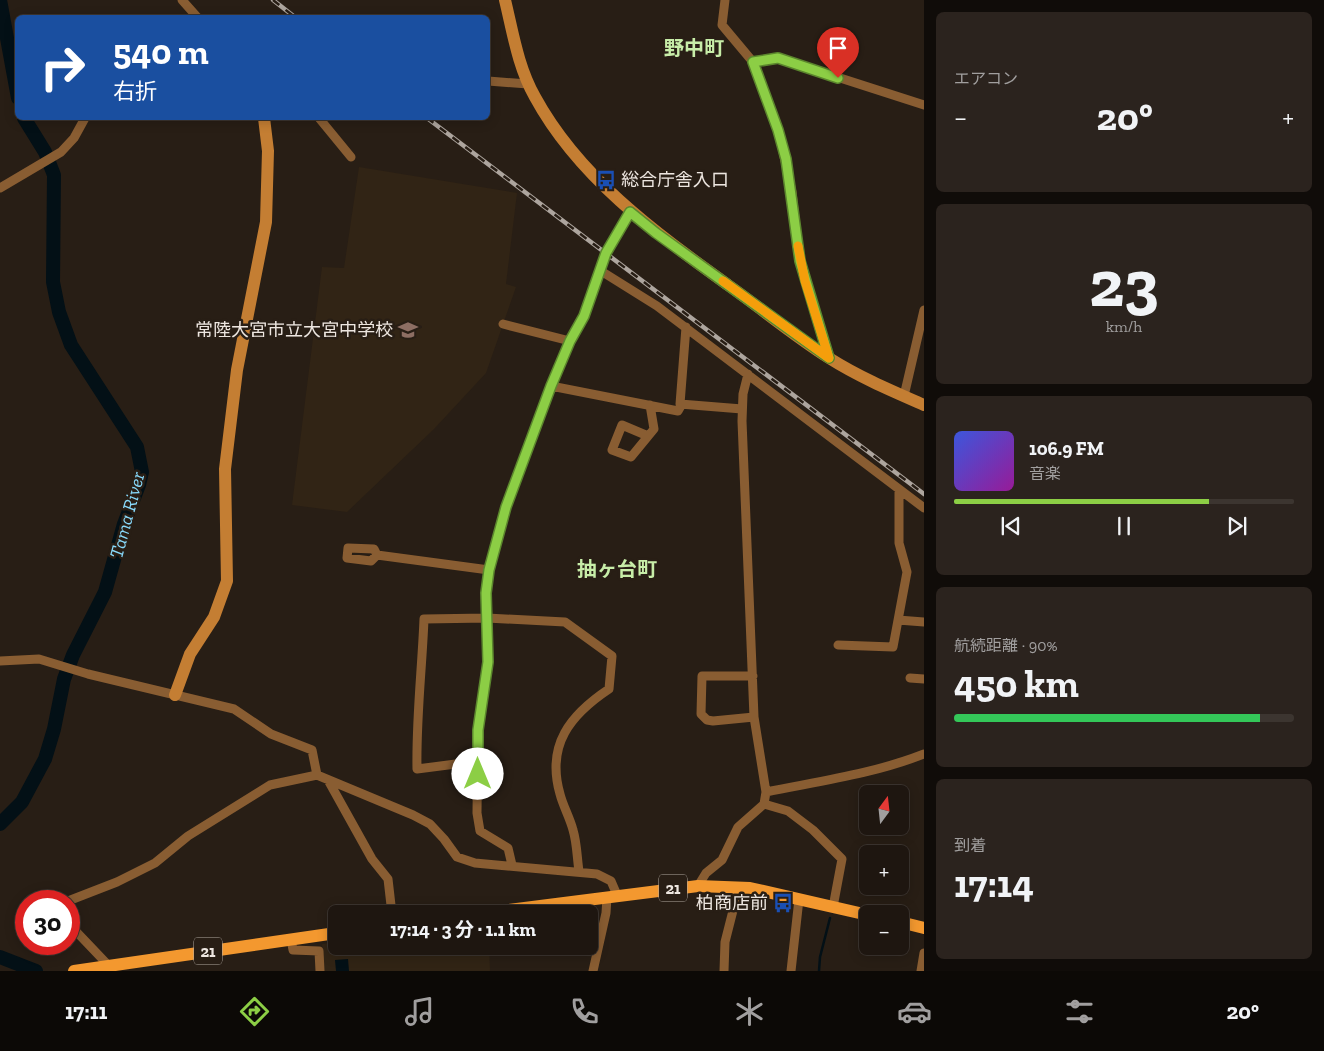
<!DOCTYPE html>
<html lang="ja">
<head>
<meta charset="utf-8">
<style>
  :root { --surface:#1e1610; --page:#2b231e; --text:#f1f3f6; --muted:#a19f9f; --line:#3c3530; --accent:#8cce45 }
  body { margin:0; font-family:"Zilla Slab","Noto Sans JP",serif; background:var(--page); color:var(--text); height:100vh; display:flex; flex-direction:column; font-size:19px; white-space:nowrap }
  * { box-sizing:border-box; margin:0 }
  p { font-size:16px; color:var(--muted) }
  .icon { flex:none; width:28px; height:28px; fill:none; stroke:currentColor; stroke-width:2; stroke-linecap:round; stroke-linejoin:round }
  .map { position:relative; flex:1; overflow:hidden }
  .panel { display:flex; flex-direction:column; gap:12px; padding:12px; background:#100c09; width:400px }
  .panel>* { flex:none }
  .banner { position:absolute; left:15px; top:15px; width:475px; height:105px; border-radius:8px; box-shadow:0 2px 12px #0003,0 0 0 1px var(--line); background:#1a4fa0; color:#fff; overflow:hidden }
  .needle { width:32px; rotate:15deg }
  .buttons { position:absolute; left:859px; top:785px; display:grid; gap:10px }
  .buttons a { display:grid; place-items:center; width:50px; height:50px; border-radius:8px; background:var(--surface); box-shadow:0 2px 12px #0003,0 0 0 1px var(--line); font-size:25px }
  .speed { position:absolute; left:15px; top:890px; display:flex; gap:10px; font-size:25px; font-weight:700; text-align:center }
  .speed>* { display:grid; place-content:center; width:65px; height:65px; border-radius:50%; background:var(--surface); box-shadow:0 2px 12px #0003,0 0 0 1px var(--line); line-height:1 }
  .speed .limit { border:8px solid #d22; background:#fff; color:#111 }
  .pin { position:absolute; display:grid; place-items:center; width:42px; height:42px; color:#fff; margin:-51px -21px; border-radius:50% 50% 50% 0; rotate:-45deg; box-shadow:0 0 5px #0007 }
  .pin .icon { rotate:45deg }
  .me { position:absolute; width:55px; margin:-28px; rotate:0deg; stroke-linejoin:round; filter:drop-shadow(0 0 4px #0008) }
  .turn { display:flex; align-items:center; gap:18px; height:105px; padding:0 15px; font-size:22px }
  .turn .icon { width:65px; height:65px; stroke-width:2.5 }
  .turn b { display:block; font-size:35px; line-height:42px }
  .big { font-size:38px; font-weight:700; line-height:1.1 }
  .panel .tile { flex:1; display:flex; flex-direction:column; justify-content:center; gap:8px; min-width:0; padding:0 18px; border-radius:8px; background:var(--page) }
  .panel .dial { align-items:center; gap:0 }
  .dial b { font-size:65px; line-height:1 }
  .song { display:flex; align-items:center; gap:15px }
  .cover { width:60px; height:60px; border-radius:8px; background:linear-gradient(135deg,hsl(230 70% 55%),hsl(300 70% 35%)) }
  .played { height:5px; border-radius:2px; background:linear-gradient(90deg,var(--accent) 75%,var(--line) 75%) }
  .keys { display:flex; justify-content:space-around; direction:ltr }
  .heat { display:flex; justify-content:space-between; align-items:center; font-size:28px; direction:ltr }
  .charge { height:8px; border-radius:4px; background:linear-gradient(90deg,#34c759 90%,var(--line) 0) }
  .trip { position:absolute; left:328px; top:905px; width:270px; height:50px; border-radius:8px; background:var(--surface); box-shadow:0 2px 12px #0003,0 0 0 1px var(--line); font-weight:700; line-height:50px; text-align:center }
  .dock { display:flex; height:80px; justify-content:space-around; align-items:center; background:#0c0906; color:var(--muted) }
  .dock .icon { width:35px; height:35px }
  .dock .active { color:var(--accent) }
  .dock b { font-size:22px; color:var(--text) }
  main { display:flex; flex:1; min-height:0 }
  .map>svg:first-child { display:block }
  .built { fill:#312415 }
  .water { fill:#031016 }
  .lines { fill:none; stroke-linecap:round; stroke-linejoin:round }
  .stream { stroke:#031016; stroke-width:2.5 }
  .river { stroke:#031016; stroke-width:14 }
  .street { stroke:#895d32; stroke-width:9 }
  .secondary { stroke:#c47e33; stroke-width:12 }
  .primary { stroke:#f3982f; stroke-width:12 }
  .rail-casing { stroke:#ada59e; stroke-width:4.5 }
  .rail { stroke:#281e15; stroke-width:2.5; stroke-dasharray:8; stroke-linecap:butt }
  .route-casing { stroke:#5b862d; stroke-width:12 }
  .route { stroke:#8cce45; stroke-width:9 }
  .slow { stroke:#f59e0b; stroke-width:9 }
  .labels { text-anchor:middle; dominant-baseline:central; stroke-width:5; stroke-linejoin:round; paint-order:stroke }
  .shield { fill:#281e15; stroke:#b2aaa3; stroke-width:1 }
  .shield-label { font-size:16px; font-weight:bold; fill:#ede6e0 }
  .poi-label { font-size:18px; fill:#ede6e0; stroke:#281e15; text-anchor:end }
  .water-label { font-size:19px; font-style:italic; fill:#88d9fa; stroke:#281e15 }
  .quarter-label { font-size:20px; font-weight:bold; fill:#c7eda8; stroke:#281e15 }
</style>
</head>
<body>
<main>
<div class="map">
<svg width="924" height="971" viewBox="0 0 924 971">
  <rect width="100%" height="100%" fill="#281e15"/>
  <path class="built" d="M 359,167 L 517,193 L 506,284 L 516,287 L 486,373 L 434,429 L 347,512 L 292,505 L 322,267 L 344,268 Z
    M 336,942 L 336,946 L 489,946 L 490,971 L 323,971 L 322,944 Z"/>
  <path class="water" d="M 348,959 L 349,971 L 336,971 L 335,960 Z"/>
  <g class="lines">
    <path class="stream" d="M 819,971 L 820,957 L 830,918"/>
    <path class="river" d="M 0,0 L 18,98
      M 0,824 L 22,802 L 45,759 L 54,729 L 64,679 L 73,655 L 105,592 L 124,524 L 139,485 L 142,472 L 137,447 L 71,345 L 59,312 L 53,282 L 54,175 L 45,152 L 24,118
      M 0,957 L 36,971"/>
    <path class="street" d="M 182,0 L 198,18
      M 725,0 L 722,25 L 753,62 L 778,130 L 792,192 L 800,261 L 829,358
      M 753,62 L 778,58 L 924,105
      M 488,81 L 528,84
      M 319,118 L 351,157
      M 0,188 L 61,152 L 74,138 L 85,118
      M 601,271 L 657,306 L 924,508
      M 503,324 L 570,341
      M 686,327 L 680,404 L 742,409
      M 551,386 L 678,411 L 682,404
      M 904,396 L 924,310
      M 648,436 L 622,425 L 612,450 L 631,457 L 654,429 L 650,405
      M 377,555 L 371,561 L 347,558 L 348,548 L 374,549 L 377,555 L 489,570
      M 898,620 L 924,622
      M 838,645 L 893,647 L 907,572 L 899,543 L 899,490
      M 0,661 L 39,659 L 88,674 L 234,709 L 271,734 L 312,750 L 317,775
      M 753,676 L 702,676 L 701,714 L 707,720 L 713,721 L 754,717
      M 910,678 L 924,679
      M 479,761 L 417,769 C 416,719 422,669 424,619 L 487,618 L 565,622 L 612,656 L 609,689 C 570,715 546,745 560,794 C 563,806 570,818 573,830 C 577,843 577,858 579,871
      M 328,780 L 372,859 L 388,879 L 392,914
      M 766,792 C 820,781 873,774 924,754
      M 764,804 L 788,811 L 813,830 L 842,859 L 833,907
      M 512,865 L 508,848 L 480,831 L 477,813 L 478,730 L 488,662 L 486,593 L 489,570 L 506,507 L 551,386 L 570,341 L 584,316 L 606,253 L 630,212
      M 698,886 L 706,873 L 722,860 L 738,827 L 764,804 L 766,792 L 754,717 L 742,421 L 743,394 L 748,374
      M 68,901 L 117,882 L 155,863 L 188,836 L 270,785 L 317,775 L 413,815 L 430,824 L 444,839 L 457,857 L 475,863 L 597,874 L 611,881 L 617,895
      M 69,924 L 109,966
      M 291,939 L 293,950 L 319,951 L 320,971
      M 593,971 L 606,913 L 607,897
      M 724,971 L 725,942 L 739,887
      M 791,971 L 799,899
      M 921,971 L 924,953"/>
    <path class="secondary" d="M 505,0 C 513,33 518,67 535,97 C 579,178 656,233 728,285 C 762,309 794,336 829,358 C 859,377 892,391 924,405
      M 175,695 L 190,654 L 214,617 L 227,581 L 225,469 L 237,370 L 266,222 L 268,151 L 264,118"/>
    <path class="primary" d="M 476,914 L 698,886 L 750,888 L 868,915
      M 900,922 L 924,928
      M 74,971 L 336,933"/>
    <defs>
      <path id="rail" d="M 273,0 L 296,18
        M 427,118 L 924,494"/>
    </defs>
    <use href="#rail" class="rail-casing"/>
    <use href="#rail" class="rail"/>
  </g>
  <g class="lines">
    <defs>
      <path id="route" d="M 478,774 L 478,730 L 488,662 L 486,593 L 489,570 L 506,507 L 551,386 L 570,341 L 584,316 L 606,253 L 630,212 L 656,233 L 829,358 L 800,261 L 786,159 L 778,130 L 753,62 L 778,58 L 838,78"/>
    </defs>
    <use href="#route" class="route-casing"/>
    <use href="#route" class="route"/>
    <path class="slow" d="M 723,281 L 829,358 L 805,281 L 798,246"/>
  </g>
  <defs>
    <symbol id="bus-bare" viewBox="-9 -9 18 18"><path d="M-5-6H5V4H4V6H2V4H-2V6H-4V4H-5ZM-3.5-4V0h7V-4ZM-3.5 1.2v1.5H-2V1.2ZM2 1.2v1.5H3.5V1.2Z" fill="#1a4fb4" stroke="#281e15" stroke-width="2.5" paint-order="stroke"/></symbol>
    <symbol id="school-bare" viewBox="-9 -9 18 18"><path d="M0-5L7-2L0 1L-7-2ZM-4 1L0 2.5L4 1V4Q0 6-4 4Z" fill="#8d6e63" stroke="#281e15" stroke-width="2.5" paint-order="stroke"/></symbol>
  </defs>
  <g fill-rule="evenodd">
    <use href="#bus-bare" x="592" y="166" width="28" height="28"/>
    <use href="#school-bare" x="394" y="316" width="28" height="28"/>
    <use href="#bus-bare" x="769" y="889" width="28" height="28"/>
  </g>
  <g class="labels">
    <g class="shield">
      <rect x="659" y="874.5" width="28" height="27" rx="4"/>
      <rect x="194" y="937.5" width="28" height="27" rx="4"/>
    </g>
    <g class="shield-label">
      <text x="673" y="888">21</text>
      <text x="208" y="951">21</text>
    </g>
    <g class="poi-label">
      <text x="621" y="180" text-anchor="start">総合庁舎入口</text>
      <text x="393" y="330">常陸大宮市立大宮中学校</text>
      <text x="768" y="903">柏商店前</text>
    </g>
    <g class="water-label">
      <text transform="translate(127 515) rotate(-75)">Tama River</text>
    </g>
    <g class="quarter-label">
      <text x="694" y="48">野中町</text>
      <text x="617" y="569">抽ヶ台町</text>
    </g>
  </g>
</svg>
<div class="buttons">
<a><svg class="needle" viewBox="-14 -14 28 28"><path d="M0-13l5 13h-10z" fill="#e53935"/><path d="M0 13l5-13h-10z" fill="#a19f9f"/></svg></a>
<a>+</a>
<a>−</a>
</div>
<div class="speed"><div class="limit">30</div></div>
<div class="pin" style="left:838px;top:78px;background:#d93025"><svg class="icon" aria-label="arrive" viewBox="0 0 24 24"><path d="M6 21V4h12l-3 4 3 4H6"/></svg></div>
<svg class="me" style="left:478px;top:774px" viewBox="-20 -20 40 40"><circle r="19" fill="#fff"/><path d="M0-13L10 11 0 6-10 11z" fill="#8cce45"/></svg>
<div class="trip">17:14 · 3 分 · 1.1 km</div>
<div class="banner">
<div class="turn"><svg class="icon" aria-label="right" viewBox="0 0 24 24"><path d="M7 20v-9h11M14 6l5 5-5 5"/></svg><div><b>540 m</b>右折</div></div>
</div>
</div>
<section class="panel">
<div class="tile"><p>エアコン</p>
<div class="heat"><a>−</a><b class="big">20°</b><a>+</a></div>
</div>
<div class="tile dial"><b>23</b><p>km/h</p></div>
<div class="tile">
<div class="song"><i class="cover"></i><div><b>106.9 FM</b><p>音楽</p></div></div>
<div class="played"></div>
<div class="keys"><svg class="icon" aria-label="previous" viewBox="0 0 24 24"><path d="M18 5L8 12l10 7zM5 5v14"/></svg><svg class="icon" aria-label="pause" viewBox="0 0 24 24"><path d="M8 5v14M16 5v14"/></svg><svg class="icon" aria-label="next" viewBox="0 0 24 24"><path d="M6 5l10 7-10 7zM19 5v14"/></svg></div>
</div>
<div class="tile"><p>航続距離 · 90%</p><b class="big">450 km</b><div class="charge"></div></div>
<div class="tile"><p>到着</p><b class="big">17:14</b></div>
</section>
</main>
<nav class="dock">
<b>17:11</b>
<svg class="icon active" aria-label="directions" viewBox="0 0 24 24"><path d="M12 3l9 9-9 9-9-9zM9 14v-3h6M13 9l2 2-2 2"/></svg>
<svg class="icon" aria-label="music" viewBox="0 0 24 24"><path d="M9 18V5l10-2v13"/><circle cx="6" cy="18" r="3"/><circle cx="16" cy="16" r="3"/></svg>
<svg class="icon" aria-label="phone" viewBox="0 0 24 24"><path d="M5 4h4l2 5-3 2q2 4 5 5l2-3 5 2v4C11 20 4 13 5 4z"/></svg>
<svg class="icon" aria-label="climate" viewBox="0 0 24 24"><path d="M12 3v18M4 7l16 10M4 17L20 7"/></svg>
<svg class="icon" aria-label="car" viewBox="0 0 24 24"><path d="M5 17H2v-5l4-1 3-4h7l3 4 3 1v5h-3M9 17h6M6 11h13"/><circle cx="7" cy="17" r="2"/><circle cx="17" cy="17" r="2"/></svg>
<svg class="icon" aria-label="filters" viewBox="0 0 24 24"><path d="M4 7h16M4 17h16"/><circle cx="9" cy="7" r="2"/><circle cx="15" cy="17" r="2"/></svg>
<b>20°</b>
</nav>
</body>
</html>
